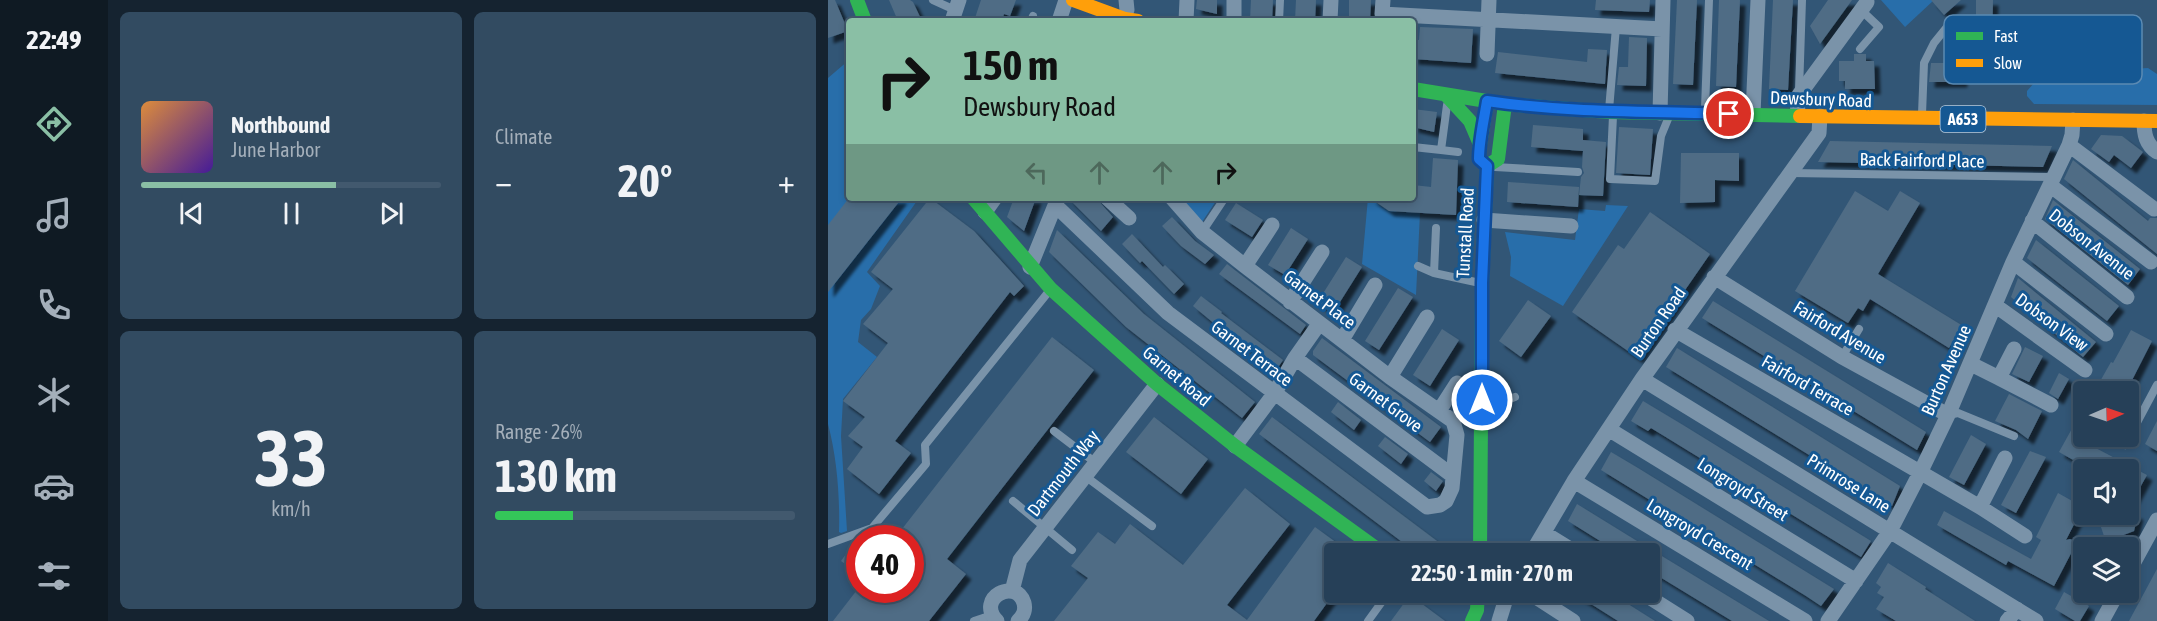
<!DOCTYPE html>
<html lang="en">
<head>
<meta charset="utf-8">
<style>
  :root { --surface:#264058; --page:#324b61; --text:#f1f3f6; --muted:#a4afba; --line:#42596e; --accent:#8abfa5 }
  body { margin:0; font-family:"Asap Condensed",sans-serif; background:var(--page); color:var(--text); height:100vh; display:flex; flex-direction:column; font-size:22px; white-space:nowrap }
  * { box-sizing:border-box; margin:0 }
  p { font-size:20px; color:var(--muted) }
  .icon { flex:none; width:33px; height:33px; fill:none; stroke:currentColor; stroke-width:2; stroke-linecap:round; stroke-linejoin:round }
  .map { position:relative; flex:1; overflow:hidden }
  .sheet { display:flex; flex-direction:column; gap:12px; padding:12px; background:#152330; width:720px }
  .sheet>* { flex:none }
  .banner { position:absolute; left:18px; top:18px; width:570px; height:183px; border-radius:6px; box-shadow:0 3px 9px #0003,0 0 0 2px var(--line); background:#8abfa5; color:#111; overflow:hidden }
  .needle { width:39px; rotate:88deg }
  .tools { position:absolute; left:1245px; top:381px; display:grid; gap:12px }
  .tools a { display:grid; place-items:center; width:66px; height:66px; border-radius:6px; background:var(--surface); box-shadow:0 3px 9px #0003,0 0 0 2px var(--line); font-size:30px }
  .speed { position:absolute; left:18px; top:525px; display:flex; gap:12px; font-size:30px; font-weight:700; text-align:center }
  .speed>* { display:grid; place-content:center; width:78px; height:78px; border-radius:50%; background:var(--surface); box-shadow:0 3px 9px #0003,0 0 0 2px var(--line); line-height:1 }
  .speed .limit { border:9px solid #d22; background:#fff; color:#111 }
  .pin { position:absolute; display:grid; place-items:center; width:51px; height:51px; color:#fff; margin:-26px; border:3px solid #fff; border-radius:50%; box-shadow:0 2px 6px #0007 }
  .me { position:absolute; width:66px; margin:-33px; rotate:0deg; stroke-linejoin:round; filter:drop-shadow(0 0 4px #0008) }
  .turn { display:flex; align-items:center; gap:21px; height:126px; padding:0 18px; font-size:27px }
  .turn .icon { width:78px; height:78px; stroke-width:2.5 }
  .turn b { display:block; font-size:42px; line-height:51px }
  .lanes { display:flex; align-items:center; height:57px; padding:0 18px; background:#0003; justify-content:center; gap:30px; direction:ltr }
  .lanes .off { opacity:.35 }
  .big { font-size:45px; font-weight:700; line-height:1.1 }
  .sheet .card { flex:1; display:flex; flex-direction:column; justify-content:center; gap:9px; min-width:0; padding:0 21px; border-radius:9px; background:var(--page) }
  .sheet .dial { align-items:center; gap:0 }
  .dial b { font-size:78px; line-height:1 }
  .song { display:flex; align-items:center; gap:18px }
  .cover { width:72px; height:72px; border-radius:9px; background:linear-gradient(135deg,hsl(30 70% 55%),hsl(260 70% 35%)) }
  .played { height:6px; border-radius:3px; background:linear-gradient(90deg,var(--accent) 65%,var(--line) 65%) }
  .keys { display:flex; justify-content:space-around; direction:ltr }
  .heat { display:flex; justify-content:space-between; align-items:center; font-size:33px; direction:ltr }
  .charge { height:9px; border-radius:4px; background:linear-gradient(90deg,#34c759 26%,var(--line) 0) }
  .sheet .tiles { flex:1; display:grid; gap:12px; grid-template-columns:repeat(2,1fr) }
  .trip { position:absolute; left:496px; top:543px; width:336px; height:60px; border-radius:6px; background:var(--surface); box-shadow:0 3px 9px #0003,0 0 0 2px var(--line); font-weight:700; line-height:60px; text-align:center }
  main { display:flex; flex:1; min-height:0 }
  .tab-bar { display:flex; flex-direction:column; width:108px; justify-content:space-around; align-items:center; background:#0f1a23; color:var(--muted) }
  .tab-bar .icon { width:42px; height:42px }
  .tab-bar .on { color:var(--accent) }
  .tab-bar b { font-size:27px; color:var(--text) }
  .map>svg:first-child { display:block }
  .green { fill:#286eaa }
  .building { fill:#4f6c85; filter:url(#shadow) }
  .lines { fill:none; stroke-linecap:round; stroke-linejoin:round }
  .lane { stroke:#7a93a9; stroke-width:8 }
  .street { stroke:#7a93a9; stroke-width:15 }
  .fast { stroke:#30b455; stroke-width:14 }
  .slow { stroke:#ff9f0a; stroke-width:14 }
  .route-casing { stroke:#114b97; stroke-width:15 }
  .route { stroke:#1a73e8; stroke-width:10 }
  .labels { text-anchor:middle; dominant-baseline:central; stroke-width:6; stroke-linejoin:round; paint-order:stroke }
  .shield { fill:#155893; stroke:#b9cddf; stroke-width:1.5 }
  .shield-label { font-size:16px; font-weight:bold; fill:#fff }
  .street-label { font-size:18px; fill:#fff; stroke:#155893 }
  .key { fill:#155893; stroke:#5b8ab3; stroke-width:1.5 }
  .key-label { font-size:16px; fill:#fff }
</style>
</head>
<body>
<main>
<nav class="tab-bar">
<b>22:49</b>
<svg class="icon on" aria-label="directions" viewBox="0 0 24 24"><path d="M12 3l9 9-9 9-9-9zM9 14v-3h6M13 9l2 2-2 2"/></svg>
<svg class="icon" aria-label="music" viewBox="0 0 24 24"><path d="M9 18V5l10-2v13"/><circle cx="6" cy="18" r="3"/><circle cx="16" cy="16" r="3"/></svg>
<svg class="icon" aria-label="phone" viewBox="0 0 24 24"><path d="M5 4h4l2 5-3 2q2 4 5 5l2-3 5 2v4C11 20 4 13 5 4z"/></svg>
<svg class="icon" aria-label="climate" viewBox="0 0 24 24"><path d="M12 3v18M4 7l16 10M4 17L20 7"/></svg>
<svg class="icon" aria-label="car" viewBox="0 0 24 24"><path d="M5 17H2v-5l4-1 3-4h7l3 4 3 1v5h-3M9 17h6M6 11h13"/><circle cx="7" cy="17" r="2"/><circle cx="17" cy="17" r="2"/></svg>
<svg class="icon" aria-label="filters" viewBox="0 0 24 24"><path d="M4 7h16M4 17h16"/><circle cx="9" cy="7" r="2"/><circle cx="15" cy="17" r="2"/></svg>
</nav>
<section class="sheet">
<div class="tiles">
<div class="card">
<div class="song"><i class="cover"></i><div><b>Northbound</b><p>June Harbor</p></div></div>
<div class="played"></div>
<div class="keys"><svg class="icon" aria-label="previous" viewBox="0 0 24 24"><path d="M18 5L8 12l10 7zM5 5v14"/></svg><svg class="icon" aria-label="pause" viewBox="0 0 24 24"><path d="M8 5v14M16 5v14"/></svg><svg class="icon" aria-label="next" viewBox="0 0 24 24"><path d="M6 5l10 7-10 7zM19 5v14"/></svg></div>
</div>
<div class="card"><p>Climate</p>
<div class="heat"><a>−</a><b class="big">20°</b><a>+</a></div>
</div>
<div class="card dial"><b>33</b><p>km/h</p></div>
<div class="card"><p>Range · 26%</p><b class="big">130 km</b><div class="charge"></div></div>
</div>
</section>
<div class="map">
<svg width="1329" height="621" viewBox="0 0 1329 621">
  <defs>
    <filter id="shadow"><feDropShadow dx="5.5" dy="5.5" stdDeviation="1.5" flood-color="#0009"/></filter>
  </defs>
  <rect width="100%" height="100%" fill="#325676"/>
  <path class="green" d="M 1053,0 L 1106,0 L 1077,27 Z
    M 21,60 L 21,198 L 91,198 L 39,272 L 52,286 L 43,309 L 33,320 L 30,342 L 49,357 L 15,399 L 13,436 L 19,531 L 13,533 L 11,532 C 12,497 9,458 0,424 L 0,78 Z
    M 1320,68 L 1329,74 L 1329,105 L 1206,104 L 1199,96 L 1199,91 L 1214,74 Z
    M 347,198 L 390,198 L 374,222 Z
    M 540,198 L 561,211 L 564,207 L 569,212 L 592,213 L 588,295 L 534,264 Z
    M 778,205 L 800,206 L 735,306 L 682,276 L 683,257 L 677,232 L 747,240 L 751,209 L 777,211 Z"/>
  <path class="building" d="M 0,0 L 7,0 L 20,31 L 0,38 Z
    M 61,0 L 82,0 L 85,2 L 94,21 L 70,21 Z
    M 153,0 L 188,0 L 182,16 L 176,14 L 174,21 L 146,21 Z
    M 369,0 L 389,0 L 389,14 L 368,9 Z
    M 423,0 L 445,0 L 444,21 L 422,21 Z
    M 468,0 L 488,0 L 487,21 L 467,21 Z
    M 521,0 L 543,0 L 542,21 L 521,21 Z
    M 768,0 L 822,0 L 821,12 L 767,10 Z
    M 849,0 L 869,0 L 865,85 L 845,84 Z
    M 891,0 L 912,0 L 908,87 L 888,86 Z
    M 945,0 L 965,0 L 960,90 L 941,89 Z
    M 1000,0 L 1024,0 L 992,44 L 982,26 Z
    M 1103,0 L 1133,0 L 1116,15 Z
    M 1148,0 L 1165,0 L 1164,40 L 1144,40 L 1148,23 Z
    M 592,27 L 645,29 L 643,63 L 585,59 L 585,39 L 591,40 Z
    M 801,37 L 819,38 L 818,86 L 789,85 L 791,67 L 800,67 Z
    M 760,49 L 779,50 L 777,84 L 667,73 L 670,52 L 759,62 Z
    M 1026,54 L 1038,54 L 1038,61 L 1046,61 L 1047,89 L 1017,89 L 1017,81 L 1011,81 L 1011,61 L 1026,61 Z
    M 1103,63 L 1133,63 L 1134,82 L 1101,82 Z
    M 585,109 L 609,112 L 606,132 L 585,127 Z
    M 705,125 L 755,129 L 755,140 L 778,142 L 775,196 L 751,195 L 753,177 L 756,173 L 754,167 L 755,151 L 703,147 Z
    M 791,127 L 825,129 L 822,175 L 788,173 Z
    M 1273,135 L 1294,136 L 1315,152 L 1303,168 L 1286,155 L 1281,162 L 1263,149 Z
    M 1002,141 L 1184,145 L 1224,146 L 1215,167 L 990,162 Z
    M 853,153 L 911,153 L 911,181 L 887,180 L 887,202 L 852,203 Z
    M 605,158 L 630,160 L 628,215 L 561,211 L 542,198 L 585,198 L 585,185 L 603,187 Z
    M 1245,160 L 1320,221 L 1322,218 L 1329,218 L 1329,254 L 1236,179 Z
    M 680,182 L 751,187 L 750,207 L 679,202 Z
    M 1027,191 L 1060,211 L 1072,191 L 1092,203 L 1050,274 L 1135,326 L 1121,348 L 1042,299 L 1035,311 L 1030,308 L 1020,323 L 967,291 Z
    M 21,198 L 74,198 L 0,292 L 0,225 Z
    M 102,198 L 146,231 L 196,286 L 186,296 L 182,292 L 67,441 L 83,453 L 51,494 L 19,469 L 35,447 L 20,436 L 37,417 L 15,401 L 60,343 L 35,324 L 65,289 L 43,272 Z
    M 186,198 L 208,198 L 196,231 L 179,217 Z
    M 240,198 L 268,198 L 285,217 L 273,231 Z
    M 1225,200 L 1312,269 L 1300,285 L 1217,219 Z
    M 408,203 L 435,220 L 424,237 L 397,220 Z
    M 822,212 L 882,254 L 810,358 L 744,312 L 790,245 L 796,249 Z
    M 344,217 L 367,241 L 386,255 L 377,264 L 353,246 L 334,226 Z
    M 463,228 L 480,239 L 457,275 L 440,265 Z
    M 229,230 L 316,314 L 427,402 L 414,418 L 298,327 L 221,252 Z
    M 304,234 L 335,267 L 337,265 L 356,284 L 346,294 L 314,261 L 312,263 L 294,244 Z
    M 1208,240 L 1291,306 L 1279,321 L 1199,258 Z
    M 518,257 L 534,267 L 505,313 L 489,303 Z
    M 399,264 L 478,325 L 472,334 L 391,274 Z
    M 1190,278 L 1268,342 L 1255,357 L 1183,297 Z
    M 570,288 L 585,297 L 551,350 L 537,341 Z
    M 373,296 L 394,312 L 393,313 L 455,360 L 449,369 L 400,335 L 365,306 Z
    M 700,300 L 723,316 L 693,357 L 671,341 Z
    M 885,301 L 1098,432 L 1089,450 L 874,318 Z
    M 614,329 L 631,340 L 602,386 L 585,375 Z
    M 1303,330 L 1324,341 L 1298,392 L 1266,392 L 1283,362 L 1285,363 Z
    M 224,337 L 266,370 L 119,559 L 138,574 L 101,621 L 5,621 L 29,590 L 82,590 L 82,538 L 67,538 Z
    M 494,338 L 613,427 L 602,442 L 485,355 L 485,351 Z
    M 1197,347 L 1215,356 L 1201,382 L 1184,374 Z
    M 849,348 L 1072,486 L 1064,506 L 838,367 Z
    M 1231,373 L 1241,379 L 1230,399 L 1221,393 Z
    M 1181,394 L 1214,411 L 1200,439 L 1188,430 L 1167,421 Z
    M 815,401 L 855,425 L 1043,541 L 1033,557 L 823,428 L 820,431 L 803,421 Z
    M 510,402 L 533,420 L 526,430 L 503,412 Z
    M 1256,407 L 1256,436 L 1266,436 L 1262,445 L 1319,475 L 1300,509 L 1300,470 L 1263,470 L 1231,452 Z
    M 326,417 L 380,459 L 353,494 L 298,452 Z
    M 444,417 L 613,544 L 606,554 L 590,554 L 431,434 Z
    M 1329,421 L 1329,451 L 1317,444 Z
    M 1143,435 L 1158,444 L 1136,485 L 1121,477 Z
    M 557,437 L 580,454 L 573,464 L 550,446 Z
    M 1202,451 L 1218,457 L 1188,513 L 1173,505 Z
    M 783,452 L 810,468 L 1006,589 L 993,606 L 978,596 L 773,470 Z
    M 603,472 L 615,481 L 608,491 L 596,481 Z
    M 417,488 L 462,524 L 399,605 L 419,620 L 487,527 L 524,554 L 507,554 L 507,592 L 486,621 L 226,621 L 260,578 L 243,566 L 270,532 L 287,544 L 302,524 L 355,565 Z
    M 1230,493 L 1255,507 L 1238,540 L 1242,539 L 1249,542 L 1226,586 L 1180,561 L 1178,565 L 1109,525 L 1116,511 L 1203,559 L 1213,540 L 1208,537 Z
    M 749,504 L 809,541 L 941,621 L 904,621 L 886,610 L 822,571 L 822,554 L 793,554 L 740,521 Z
    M 1292,514 L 1310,514 L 1306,531 L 1293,536 L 1290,548 L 1277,548 L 1278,542 L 1273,527 L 1283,523 L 1281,519 Z
    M 32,539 L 32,574 L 13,561 L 28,540 Z
    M 1060,563 L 1098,587 L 1097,589 L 1147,621 L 1068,621 L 1048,609 L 1056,597 L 1049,593 L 1053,587 L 1048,583 Z
    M 1329,569 L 1329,621 L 1301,621 Z
    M 744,592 L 781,592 L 827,621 L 790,621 Z
    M 1236,592 L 1261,606 L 1252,621 L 1247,621 L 1227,609 Z
    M 582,595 L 617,621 L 563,621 Z"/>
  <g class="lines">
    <path class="lane" d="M 105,0 L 127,10
      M 203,21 L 205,16
      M 451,21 L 452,0
      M 1032,49 L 1051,27 L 1033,10
      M 971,91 L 974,0
      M 877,109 L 881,0
      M 781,110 L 788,27
      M 1094,114 L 1096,63 L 1106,43 L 1119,27
      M 785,116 L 782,179 L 827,181 L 833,136 L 840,119
      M 585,147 L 613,150 L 619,105
      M 613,150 L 630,152
      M 667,167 L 750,172
      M 963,173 L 1225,177
      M 374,232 L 396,199
      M 590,266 L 606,273 L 652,283
      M 606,273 L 608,228
      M 1014,357 L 1031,329
      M 655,401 L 679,400 L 687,397
      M 1120,415 L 1130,413 L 1186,436
      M 226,431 L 268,463
      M 1297,445 L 1329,385
      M 257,476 L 324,526
      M 185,501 L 244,550
      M 0,544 L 44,528 L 98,464 L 97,445 L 222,290
      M 146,621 L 164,615
      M 540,621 L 561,592"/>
    <path class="street" d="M 298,0 L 299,10
      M 555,0 L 554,14 L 834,29
      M 124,21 L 131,0
      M 231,21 L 238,0
      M 358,21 L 359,0
      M 406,21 L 406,0
      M 502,21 L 503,0
      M 659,54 L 661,0
      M 832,113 L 835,0
      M 925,114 L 930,0
      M 969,115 L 971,95 L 1039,2
      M 1316,121 C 1316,135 1318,144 1329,152
      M 1241,145 L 1326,209
      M 1223,186 L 1323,262
      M 279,198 L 301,218
      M 227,205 L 340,313 L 599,507 L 612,505 L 618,501 L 624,488 L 629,435 L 625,421 L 562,377 L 417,266 L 374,232 L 344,198
      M 157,212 L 167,198
      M 656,220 L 743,226
      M 1204,221 L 1299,297
      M 1185,262 L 1278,334
      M 417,266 L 444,225
      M 202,267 L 230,198
      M 886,277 L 1014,357 L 1120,415
      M 462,302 L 494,252
      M 1168,306 L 1257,370
      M 847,330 L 1152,507 L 1197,536
      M 514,340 L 547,285
      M 467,358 L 625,476
      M 1143,364 L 1171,378 L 1186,349
      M 562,377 L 599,317
      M 1171,378 L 1223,405
      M 814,379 L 1208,621
      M 611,411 L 629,383
      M 782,430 L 1028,581
      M 407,446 L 446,394 L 467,358 L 491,324
      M 746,481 L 977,621
      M 1152,507 L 1177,458
      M 716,533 L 750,554
      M 703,554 L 746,481 L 814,379 L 991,133 L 992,116
      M 1300,573 L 1329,520
      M 184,591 L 192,560 L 329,384
      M 700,592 L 745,621
      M 813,592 L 859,621
      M 169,621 C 147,598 188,577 196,603 C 198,611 195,616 190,621
      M 671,621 L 680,592
      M 1000,621 L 1062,531 L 1092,473 L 1120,415 L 1185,262 L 1241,145 L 1244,135 L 1245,120
      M 1179,621 L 1189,609
      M 1274,621 L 1290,592"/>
    <path class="fast" d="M 29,0 L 37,21
      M 585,89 L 677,104 L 781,112 L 972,116
      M 618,95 L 642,121 L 651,142
      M 651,151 L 659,101
      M 659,166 L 670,159 L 677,104
      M 145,198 L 223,289 L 329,384 L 407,446 L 556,554
      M 652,554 L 654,283 L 659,166
      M 644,621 L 649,610 L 650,592"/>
    <path class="slow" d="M 245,0 L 297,19 L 310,21
      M 972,116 L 1329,121"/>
  </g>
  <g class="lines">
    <defs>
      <path id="route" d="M 654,400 L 654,283 L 659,166 L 651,159 C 651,140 656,120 659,101 C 739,113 820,111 901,114"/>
    </defs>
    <use href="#route" class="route-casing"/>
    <use href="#route" class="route"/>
  </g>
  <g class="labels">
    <rect class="shield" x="1112.5" y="106" width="45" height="26" rx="4.5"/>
    <g class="shield-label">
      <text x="1135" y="119">A653</text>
    </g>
    <g class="street-label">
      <text transform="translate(993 99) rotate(2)">Dewsbury Road</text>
      <text transform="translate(1094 160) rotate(1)">Back Fairford Place</text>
      <text transform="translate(637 233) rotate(-87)">Tunstall Road</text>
      <text transform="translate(1264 244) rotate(38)">Dobson Avenue</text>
      <text transform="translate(492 299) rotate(37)">Garnet Place</text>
      <text transform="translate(830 322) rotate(-55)">Burton Road</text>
      <text transform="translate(1224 322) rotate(36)">Dobson View</text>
      <text transform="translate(1012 332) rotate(31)">Fairford Avenue</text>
      <text transform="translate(424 353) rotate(37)">Garnet Terrace</text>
      <text transform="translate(1118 370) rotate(-66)">Burton Avenue</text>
      <text transform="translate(349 376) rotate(40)">Garnet Road</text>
      <text transform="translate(980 385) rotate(30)">Fairford Terrace</text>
      <text transform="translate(558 402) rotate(37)">Garnet Grove</text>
      <text transform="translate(235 473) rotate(-52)">Dartmouth Way</text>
      <text transform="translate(1021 483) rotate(32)">Primrose Lane</text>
      <text transform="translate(915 489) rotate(32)">Longroyd Street</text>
      <text transform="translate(872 534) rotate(31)">Longroyd Crescent</text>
    </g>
  </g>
  <rect x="1116" y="15" width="198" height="69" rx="9" class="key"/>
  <rect x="1128" y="32" width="27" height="8" fill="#30b455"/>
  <rect x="1128" y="59" width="27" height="8" fill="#ff9f0a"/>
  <g class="key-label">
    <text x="1166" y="42">Fast</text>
    <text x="1166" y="69">Slow</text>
  </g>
</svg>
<div class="tools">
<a><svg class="needle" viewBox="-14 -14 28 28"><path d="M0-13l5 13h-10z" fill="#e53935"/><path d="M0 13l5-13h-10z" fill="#a4afba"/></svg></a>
<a><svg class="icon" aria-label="sound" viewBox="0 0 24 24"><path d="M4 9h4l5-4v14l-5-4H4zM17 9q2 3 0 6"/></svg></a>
<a><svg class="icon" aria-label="layers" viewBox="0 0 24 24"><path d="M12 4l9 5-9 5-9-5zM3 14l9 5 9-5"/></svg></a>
</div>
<div class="speed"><div class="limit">40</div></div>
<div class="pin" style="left:901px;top:114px;background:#d93025"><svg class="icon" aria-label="arrive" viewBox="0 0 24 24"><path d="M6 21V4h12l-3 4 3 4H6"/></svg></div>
<svg class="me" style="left:654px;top:400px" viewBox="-20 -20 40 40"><circle r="17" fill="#1a73e8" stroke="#fff" stroke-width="3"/><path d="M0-11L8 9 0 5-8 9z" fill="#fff"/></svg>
<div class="trip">22:50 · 1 min · 270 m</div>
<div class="banner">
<div class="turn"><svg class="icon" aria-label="right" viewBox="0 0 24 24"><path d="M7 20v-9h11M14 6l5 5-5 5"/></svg><div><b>150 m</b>Dewsbury Road</div></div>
<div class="lanes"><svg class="icon off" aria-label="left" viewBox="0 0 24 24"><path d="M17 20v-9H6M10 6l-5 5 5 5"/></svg><svg class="icon off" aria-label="ahead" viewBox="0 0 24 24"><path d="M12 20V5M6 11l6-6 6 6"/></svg><svg class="icon off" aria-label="ahead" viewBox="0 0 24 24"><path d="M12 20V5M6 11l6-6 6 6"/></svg><svg class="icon" aria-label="right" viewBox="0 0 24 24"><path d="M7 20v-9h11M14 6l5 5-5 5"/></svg></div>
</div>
</div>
</main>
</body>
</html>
